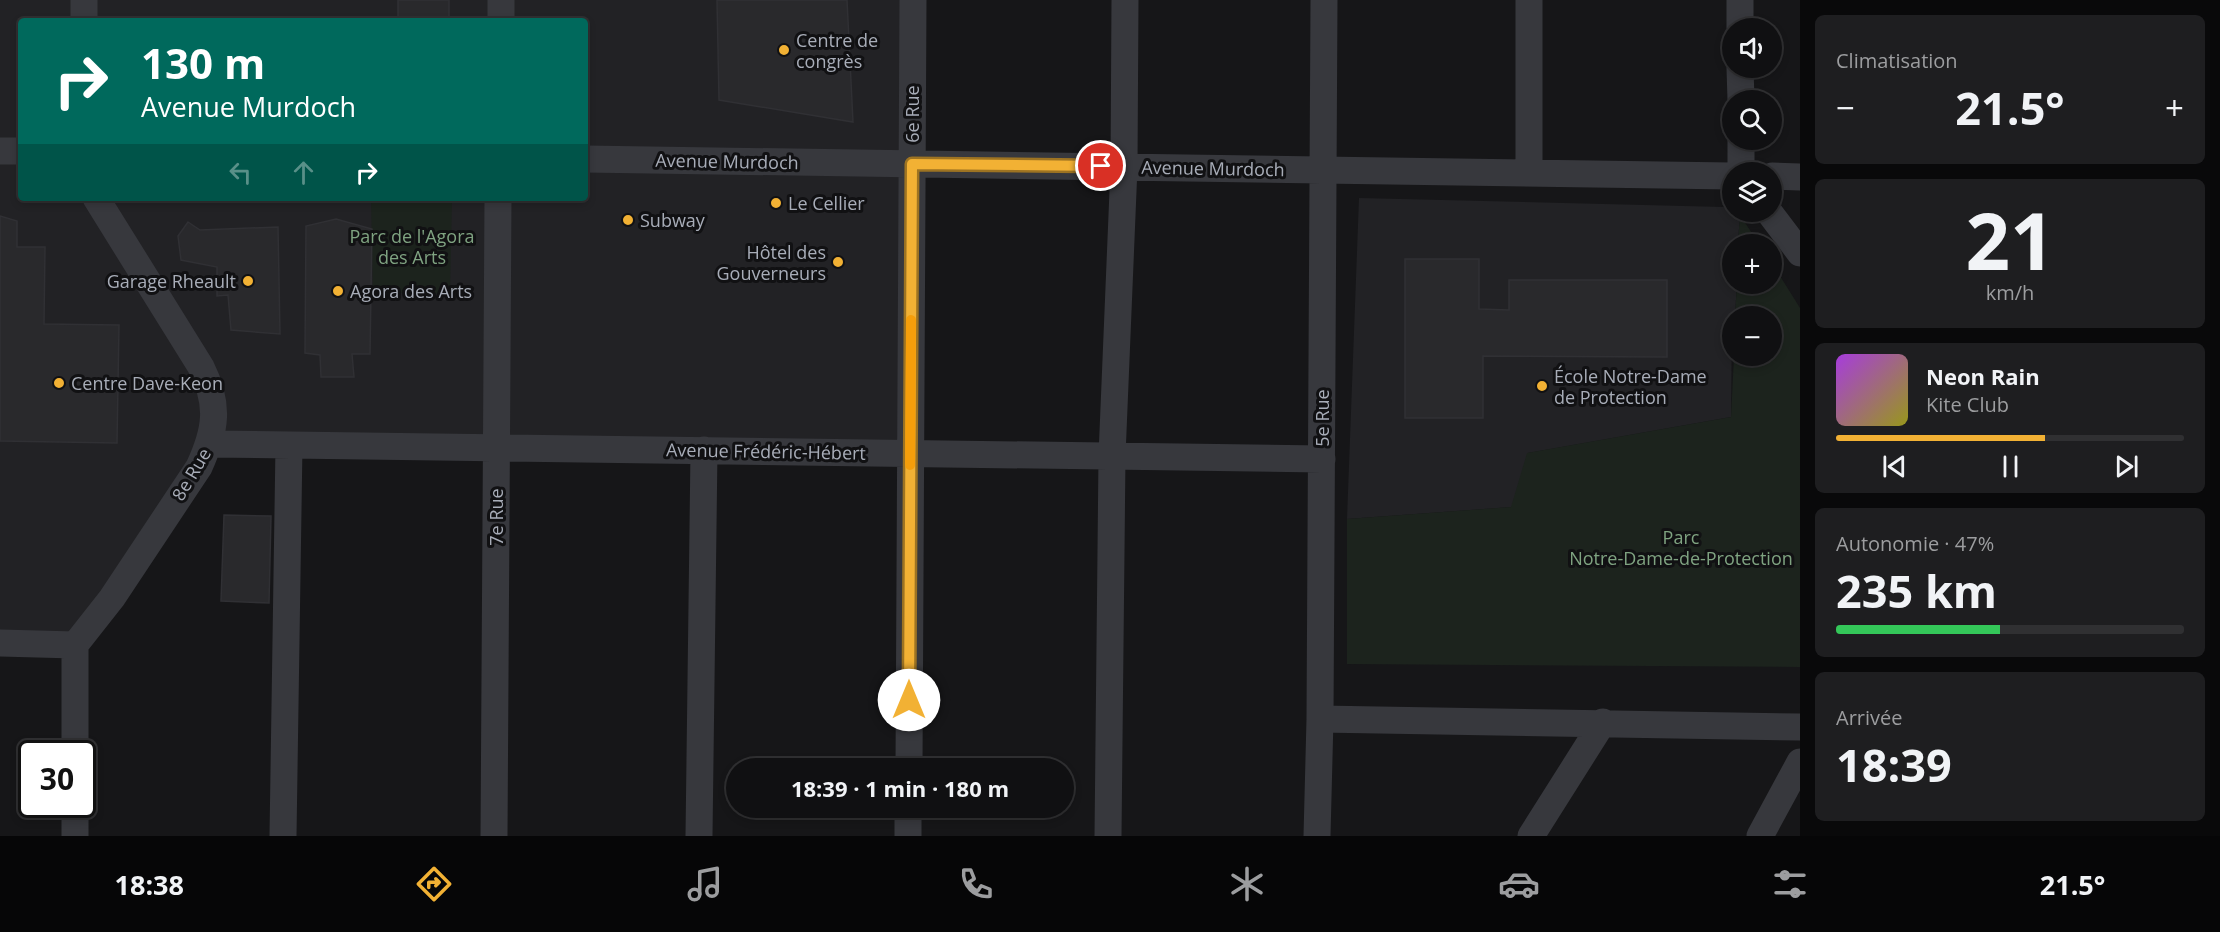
<!DOCTYPE html>
<html lang="fr">
<head>
<meta charset="utf-8">
<style>
  :root { --surface:#101012; --page:#1e1e20; --text:#f1f3f6; --muted:#9c9d9f; --line:#303032; --accent:#f2b134 }
  body { margin:0; font-family:"Open Sans",sans-serif; background:var(--page); color:var(--text); height:100vh; display:flex; flex-direction:column; font-size:22px; white-space:nowrap }
  * { box-sizing:border-box; margin:0 }
  p { font-size:20px; color:var(--muted) }
  .icon { flex:none; width:33px; height:33px; fill:none; stroke:currentColor; stroke-width:2; stroke-linecap:round; stroke-linejoin:round }
  .map { position:relative; flex:1; overflow:hidden }
  .details { display:flex; flex-direction:column; gap:15px; padding:15px; background:#09090a; width:420px }
  .details>* { flex:none }
  .banner { position:absolute; left:18px; top:18px; width:570px; height:183px; border-radius:6px; box-shadow:0 3px 9px #0003,0 0 0 2px var(--line); background:#00695c; color:#fff; overflow:hidden }
  .buttons { position:absolute; left:1722px; top:18px; display:grid; gap:12px }
  .buttons a { display:grid; place-items:center; width:60px; height:60px; border-radius:50%; background:var(--surface); box-shadow:0 3px 9px #0003,0 0 0 2px var(--line); font-size:30px }
  .speed { position:absolute; left:18px; top:740px; display:flex; gap:12px; font-size:30px; font-weight:700; text-align:center }
  .speed>* { display:grid; place-content:center; width:78px; height:78px; border-radius:50%; background:var(--surface); box-shadow:0 3px 9px #0003,0 0 0 2px var(--line); line-height:1 }
  .speed .limit { border:3px solid #111; border-radius:9px; background:#fff; color:#111 }
  .pin { position:absolute; display:grid; place-items:center; width:51px; height:51px; color:#fff; margin:-26px; border:3px solid #fff; border-radius:50%; box-shadow:0 2px 6px #0007 }
  .me { position:absolute; width:66px; margin:-33px; rotate:0deg; stroke-linejoin:round; filter:drop-shadow(0 0 4px #0008) }
  .turn { display:flex; align-items:center; gap:21px; height:126px; padding:0 24px; font-size:27px }
  .turn .icon { width:78px; height:78px; stroke-width:2.5 }
  .turn b { display:block; font-size:42px; line-height:51px }
  .lanes { display:flex; align-items:center; height:57px; padding:0 24px; background:#0003; justify-content:center; gap:30px; direction:ltr }
  .lanes .off { opacity:.35 }
  .big { font-size:45px; font-weight:700; line-height:1.1 }
  .details .tile { flex:1; display:flex; flex-direction:column; justify-content:center; gap:9px; min-width:0; padding:0 21px; border-radius:9px; background:var(--page) }
  .details .dial { align-items:center; gap:0 }
  .dial b { font-size:78px; line-height:1 }
  .song { display:flex; align-items:center; gap:18px }
  .cover { width:72px; height:72px; border-radius:9px; background:linear-gradient(135deg,hsl(280 70% 55%),hsl(60 70% 35%)) }
  .played { height:6px; border-radius:3px; background:linear-gradient(90deg,var(--accent) 60%,var(--line) 60%) }
  .keys { display:flex; justify-content:space-around; direction:ltr }
  .heat { display:flex; justify-content:space-between; align-items:center; font-size:33px; direction:ltr }
  .charge { height:9px; border-radius:4px; background:linear-gradient(90deg,#34c759 47%,var(--line) 0) }
  .trip { position:absolute; left:726px; top:758px; width:348px; height:60px; border-radius:30px; background:var(--surface); box-shadow:0 3px 9px #0003,0 0 0 2px var(--line); font-weight:700; line-height:60px; text-align:center }
  .dock { display:flex; height:96px; justify-content:space-around; align-items:center; background:#060607; color:var(--muted) }
  .dock .icon { width:42px; height:42px }
  .dock .on { color:var(--accent) }
  .dock b { font-size:27px; color:var(--text) }
  main { display:flex; flex:1; min-height:0 }
  .map>svg:first-child { display:block }
  .built { fill:#222225; fill-rule:evenodd }
  .green { fill:#1c231d }
  .building { fill:#29292c; stroke:#303034; stroke-width:1.5 }
  .lines { fill:none; stroke-linecap:round; stroke-linejoin:round }
  .minor { stroke:#37383d; stroke-width:27 }
  .route-casing { stroke:#9d7322; stroke-width:15 }
  .route { stroke:#f2b134; stroke-width:10 }
  .slow { stroke:#f59e0b; stroke-width:10 }
  .poi-dot { fill:#f2b134; stroke:#111113; stroke-width:2 }
  .labels { text-anchor:middle; dominant-baseline:central; stroke-width:6; stroke-linejoin:round; paint-order:stroke }
  .poi-label { font-size:18px; fill:#a8adb8; stroke:#111113; text-anchor:start }
  .street-label { font-size:18px; fill:#a8adb8; stroke:#111113 }
  .park-label { font-size:18px; fill:#7fa381; stroke:#111113 }
</style>
</head>
<body>
<main>
<div class="map">
<svg width="1800" height="836" viewBox="0 0 1800 836">
  <rect width="100%" height="100%" fill="#161618"/>
  <path class="built" d="M 0,0 L 913,0 L 910,453 L 210,444 L 75,645 L 0,643 ZM 21,21 L 585,21 L 585,198 L 21,198 Z
    M 1359,198 L 1724,207 L 1740,215 L 1738,244 L 1732,244 L 1732,284 L 1737,284 L 1735,316 L 1732,316 L 1731,417 L 1528,453 L 1512,507 L 1347,519 Z"/>
  <path class="green" d="M 371,198 L 452,198 L 450,294 L 373,292 Z
    M 1740,215 L 1759,244 L 1738,244 Z
    M 1772,263 L 1800,308 L 1800,667 L 1347,664 L 1347,519 L 1511,507 L 1527,453 L 1731,417 L 1734,356 L 1772,356 L 1772,316 L 1735,316 L 1737,284 L 1772,284 Z"/>
  <path class="building" d="M 398,0 L 449,0 L 449,21 L 398,21 Z
    M 717,0 L 847,0 L 853,122 L 719,100 Z
    M 0,216 L 17,221 L 17,247 L 45,247 L 44,324 L 119,325 L 117,443 L 0,441 Z
    M 336,219 L 372,229 L 370,354 L 352,354 L 354,377 L 321,377 L 320,355 L 305,353 L 306,226 Z
    M 188,222 L 200,230 L 278,227 L 280,334 L 231,330 L 228,295 L 217,296 L 217,267 L 181,260 L 178,236 Z
    M 1405,259 L 1479,259 L 1479,309 L 1509,310 L 1509,280 L 1667,280 L 1667,357 L 1483,356 L 1483,418 L 1405,418 Z
    M 224,515 L 271,516 L 269,603 L 221,601 Z"/>
  <g class="lines">
    <path class="minor" d="M 1740,0 L 1740,28
      M 84,21 L 84,0
      M 501,21 L 501,0
      M 1740,68 L 1741,100
      M 1741,140 L 1741,172
      M 0,151 L 21,151
      M 585,159 L 1732,176
      M 1529,173 L 1529,0
      M 1772,176 L 1800,177
      M 1769,212 L 1800,253
      M 210,444 L 1322,459
      M 0,643 L 75,645
      M 1320,719 L 1800,727
      M 75,753 L 75,645 L 112,598 L 199,467 C 216,430 220,405 201,367 L 96,198
      M 909,768 L 913,0
      M 75,804 L 75,836
      M 283,836 L 289,445
      M 494,836 L 498,198
      M 699,836 L 704,450
      M 908,836 L 908,807
      M 1108,836 L 1112,456 L 1124,167 L 1125,0
      M 1317,836 L 1320,719 L 1324,0
      M 1531,836 L 1603,722
      M 1760,836 L 1800,762"/>
  </g>
  <g class="lines">
    <defs>
      <path id="route" d="M 909,700 L 912,164 L 1101,166"/>
    </defs>
    <use href="#route" class="route-casing"/>
    <use href="#route" class="route"/>
    <path class="slow" d="M 910,465 L 911,320"/>
  </g>
  <g class="poi-dot">
    <circle cx="784" cy="50" r="6"/>
    <circle cx="776" cy="203" r="6"/>
    <circle cx="628" cy="220" r="6"/>
    <circle cx="838" cy="262" r="6"/>
    <circle cx="248" cy="281" r="6"/>
    <circle cx="338" cy="291" r="6"/>
    <circle cx="59" cy="383" r="6"/>
    <circle cx="1542" cy="386" r="6"/>
  </g>
  <g class="labels">
    <g class="poi-label">
      <text x="796" y="40">Centre de<tspan x="796" dy="21">congrès</tspan></text>
      <text x="788" y="203">Le Cellier</text>
      <text x="640" y="220">Subway</text>
      <text x="826" y="252" text-anchor="end">Hôtel des<tspan x="826" dy="21">Gouverneurs</tspan></text>
      <text x="236" y="281" text-anchor="end">Garage Rheault</text>
      <text x="350" y="291">Agora des Arts</text>
      <text x="1554" y="376">École Notre-Dame<tspan x="1554" dy="21">de Protection</tspan></text>
      <text x="71" y="383">Centre Dave-Keon</text>
    </g>
    <g class="street-label">
      <text transform="translate(912 114) rotate(-90)">6e Rue</text>
      <text transform="translate(727 161) rotate(1)">Avenue Murdoch</text>
      <text transform="translate(1213 168) rotate(1)">Avenue Murdoch</text>
      <text transform="translate(1322 418) rotate(-90)">5e Rue</text>
      <text transform="translate(766 451) rotate(1)">Avenue Frédéric-Hébert</text>
      <text transform="translate(191 474) rotate(-59)">8e Rue</text>
      <text transform="translate(496 517) rotate(-90)">7e Rue</text>
    </g>
    <g class="park-label">
      <text x="412" y="236">Parc de l'Agora<tspan x="412" dy="21">des Arts</tspan></text>
      <text x="1681" y="537">Parc<tspan x="1681" dy="21">Notre-Dame-de-Protection</tspan></text>
    </g>
  </g>
</svg>
<div class="buttons">
<a><svg class="icon" aria-label="sound" viewBox="0 0 24 24"><path d="M4 9h4l5-4v14l-5-4H4zM17 9q2 3 0 6"/></svg></a>
<a><svg class="icon" aria-label="search" viewBox="0 0 24 24"><circle cx="10" cy="10" r="6"/><path d="M15 15l6 6"/></svg></a>
<a><svg class="icon" aria-label="layers" viewBox="0 0 24 24"><path d="M12 4l9 5-9 5-9-5zM3 14l9 5 9-5"/></svg></a>
<a>+</a>
<a>−</a>
</div>
<div class="speed"><div class="limit">30</div></div>
<div class="pin" style="left:1101px;top:166px;background:#d93025"><svg class="icon" aria-label="arrive" viewBox="0 0 24 24"><path d="M6 21V4h12l-3 4 3 4H6"/></svg></div>
<svg class="me" style="left:909px;top:700px" viewBox="-20 -20 40 40"><circle r="19" fill="#fff"/><path d="M0-13L10 11 0 6-10 11z" fill="#f2b134"/></svg>
<div class="trip">18:39 · 1 min · 180 m</div>
<div class="banner">
<div class="turn"><svg class="icon" aria-label="right" viewBox="0 0 24 24"><path d="M7 20v-9h11M14 6l5 5-5 5"/></svg><div><b>130 m</b>Avenue Murdoch</div></div>
<div class="lanes"><svg class="icon off" aria-label="left" viewBox="0 0 24 24"><path d="M17 20v-9H6M10 6l-5 5 5 5"/></svg><svg class="icon off" aria-label="ahead" viewBox="0 0 24 24"><path d="M12 20V5M6 11l6-6 6 6"/></svg><svg class="icon" aria-label="right" viewBox="0 0 24 24"><path d="M7 20v-9h11M14 6l5 5-5 5"/></svg></div>
</div>
</div>
<section class="details">
<div class="tile"><p>Climatisation</p>
<div class="heat"><a>−</a><b class="big">21.5°</b><a>+</a></div>
</div>
<div class="tile dial"><b>21</b><p>km/h</p></div>
<div class="tile">
<div class="song"><i class="cover"></i><div><b>Neon Rain</b><p>Kite Club</p></div></div>
<div class="played"></div>
<div class="keys"><svg class="icon" aria-label="previous" viewBox="0 0 24 24"><path d="M18 5L8 12l10 7zM5 5v14"/></svg><svg class="icon" aria-label="pause" viewBox="0 0 24 24"><path d="M8 5v14M16 5v14"/></svg><svg class="icon" aria-label="next" viewBox="0 0 24 24"><path d="M6 5l10 7-10 7zM19 5v14"/></svg></div>
</div>
<div class="tile"><p>Autonomie · 47%</p><b class="big">235 km</b><div class="charge"></div></div>
<div class="tile"><p>Arrivée</p><b class="big">18:39</b></div>
</section>
</main>
<nav class="dock">
<b>18:38</b>
<svg class="icon on" aria-label="directions" viewBox="0 0 24 24"><path d="M12 3l9 9-9 9-9-9zM9 14v-3h6M13 9l2 2-2 2"/></svg>
<svg class="icon" aria-label="music" viewBox="0 0 24 24"><path d="M9 18V5l10-2v13"/><circle cx="6" cy="18" r="3"/><circle cx="16" cy="16" r="3"/></svg>
<svg class="icon" aria-label="phone" viewBox="0 0 24 24"><path d="M5 4h4l2 5-3 2q2 4 5 5l2-3 5 2v4C11 20 4 13 5 4z"/></svg>
<svg class="icon" aria-label="climate" viewBox="0 0 24 24"><path d="M12 3v18M4 7l16 10M4 17L20 7"/></svg>
<svg class="icon" aria-label="car" viewBox="0 0 24 24"><path d="M5 17H2v-5l4-1 3-4h7l3 4 3 1v5h-3M9 17h6M6 11h13"/><circle cx="7" cy="17" r="2"/><circle cx="17" cy="17" r="2"/></svg>
<svg class="icon" aria-label="filters" viewBox="0 0 24 24"><path d="M4 7h16M4 17h16"/><circle cx="9" cy="7" r="2"/><circle cx="15" cy="17" r="2"/></svg>
<b>21.5°</b>
</nav>
</body>
</html>
